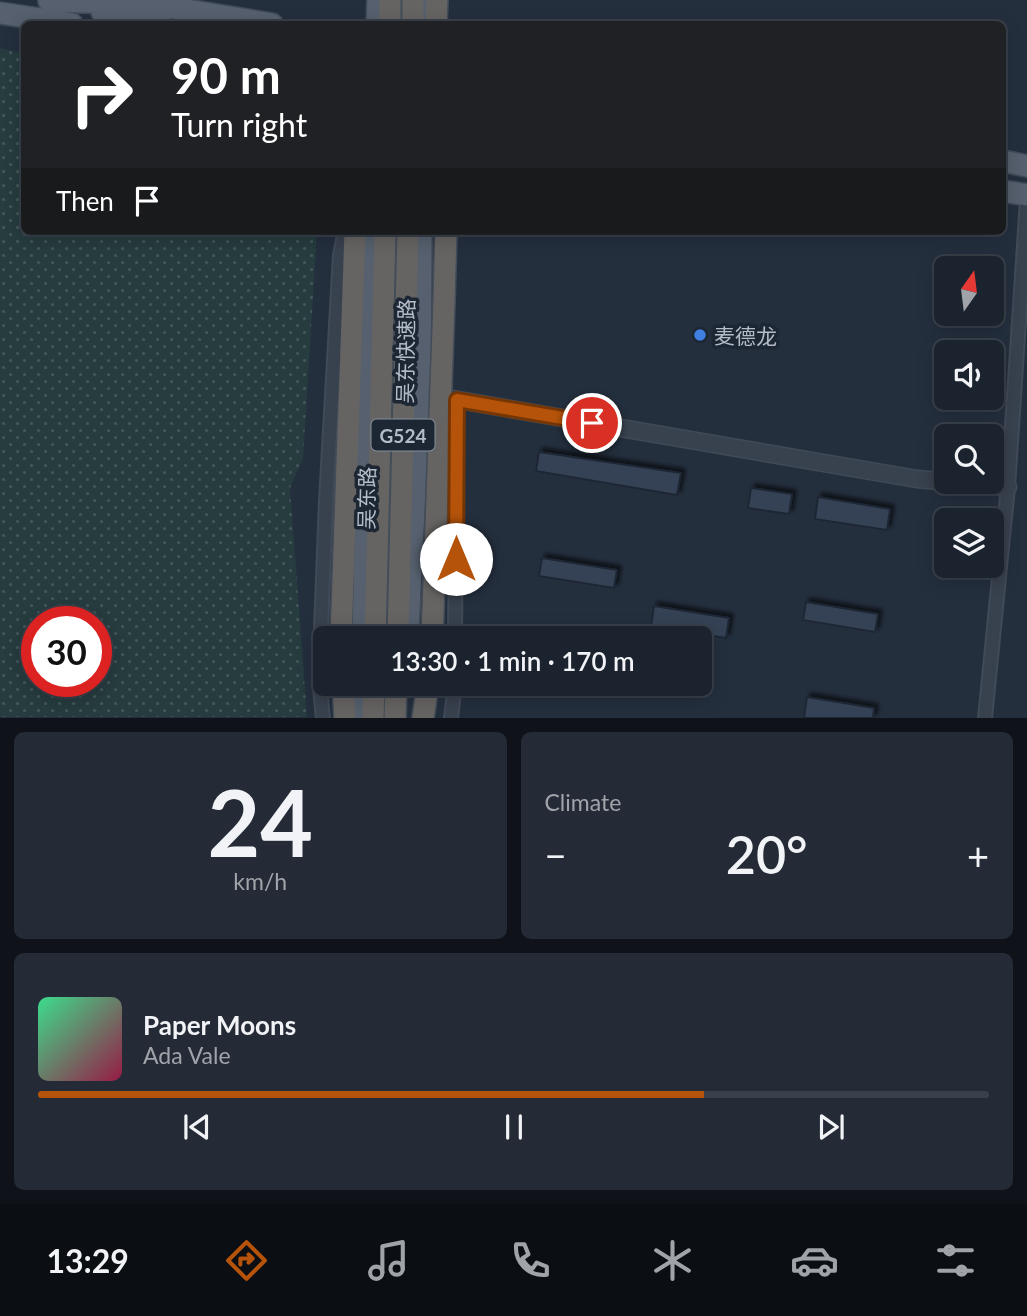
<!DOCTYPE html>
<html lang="en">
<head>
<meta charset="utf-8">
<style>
  :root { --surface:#1b232e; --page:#242b36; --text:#f1f3f6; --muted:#a0a4aa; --line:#39404a; --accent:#b45309 }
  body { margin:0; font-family:Lato,"Noto Sans SC",sans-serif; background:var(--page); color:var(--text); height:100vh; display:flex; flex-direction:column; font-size:26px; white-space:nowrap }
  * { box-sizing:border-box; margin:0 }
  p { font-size:23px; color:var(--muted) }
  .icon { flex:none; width:38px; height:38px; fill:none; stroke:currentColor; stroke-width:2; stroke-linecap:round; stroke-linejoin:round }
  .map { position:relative; height:718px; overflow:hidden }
  .drawer { display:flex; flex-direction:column; gap:14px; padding:14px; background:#0f1319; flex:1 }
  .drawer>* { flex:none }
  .banner { position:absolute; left:21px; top:21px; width:985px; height:214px; border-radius:10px; box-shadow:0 4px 18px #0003,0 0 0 2px var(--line); background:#202124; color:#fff; overflow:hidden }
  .needle { width:46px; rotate:14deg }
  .fabs { position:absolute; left:934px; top:256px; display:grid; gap:14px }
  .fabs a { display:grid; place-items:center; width:70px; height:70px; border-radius:10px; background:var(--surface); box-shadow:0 4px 18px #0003,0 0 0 2px var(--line); font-size:35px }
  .speed { position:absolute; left:21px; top:606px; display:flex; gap:14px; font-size:35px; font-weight:700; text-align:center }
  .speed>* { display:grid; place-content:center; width:91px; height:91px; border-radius:50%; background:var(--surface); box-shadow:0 4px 18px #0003,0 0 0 2px var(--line); line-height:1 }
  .speed .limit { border:10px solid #d22; background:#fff; color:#111 }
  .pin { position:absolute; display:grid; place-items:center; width:60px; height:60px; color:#fff; margin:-30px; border:4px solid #fff; border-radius:50%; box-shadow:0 2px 7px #0007 }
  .me { position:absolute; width:77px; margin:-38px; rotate:0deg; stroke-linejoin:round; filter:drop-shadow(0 0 5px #0008) }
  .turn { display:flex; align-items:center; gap:24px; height:147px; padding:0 35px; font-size:32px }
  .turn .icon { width:91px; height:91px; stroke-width:2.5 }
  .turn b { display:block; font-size:49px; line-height:60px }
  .then { display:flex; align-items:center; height:66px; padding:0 35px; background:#0003; gap:14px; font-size:26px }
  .big { font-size:52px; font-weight:600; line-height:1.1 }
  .drawer .card { flex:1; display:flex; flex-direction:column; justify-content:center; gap:10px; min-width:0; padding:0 24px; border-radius:10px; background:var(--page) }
  .drawer .dial { align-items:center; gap:0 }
  .dial b { font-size:91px; line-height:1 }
  .song { display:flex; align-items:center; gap:21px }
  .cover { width:84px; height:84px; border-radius:10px; background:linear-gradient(135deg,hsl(150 70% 55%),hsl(340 70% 35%)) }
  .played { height:7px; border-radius:4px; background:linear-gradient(90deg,var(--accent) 70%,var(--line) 70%) }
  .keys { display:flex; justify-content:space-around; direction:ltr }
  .heat { display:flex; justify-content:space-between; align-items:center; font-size:38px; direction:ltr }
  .drawer .tiles { flex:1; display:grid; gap:14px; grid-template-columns:1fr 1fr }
  .card:last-child { grid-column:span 2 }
  .trip { position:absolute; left:313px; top:626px; width:399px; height:70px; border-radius:10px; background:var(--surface); box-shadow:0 4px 18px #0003,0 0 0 2px var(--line); font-weight:600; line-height:70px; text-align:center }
  .tab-bar { display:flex; height:112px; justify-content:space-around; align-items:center; background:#0b0e12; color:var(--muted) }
  .tab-bar .icon { width:49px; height:49px }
  .tab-bar .current { color:var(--accent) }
  .tab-bar b { font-size:32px; color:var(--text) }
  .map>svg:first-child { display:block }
  .park { fill:url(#park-dots); fill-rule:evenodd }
  .building { fill:#364354; stroke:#1f2835; stroke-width:2; filter:url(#shadow) }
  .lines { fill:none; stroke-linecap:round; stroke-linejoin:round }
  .minor-casing { stroke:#414a57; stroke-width:16 }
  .tertiary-casing { stroke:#414a57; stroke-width:19 }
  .primary-casing { stroke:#414a57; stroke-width:24 }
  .trunk-casing { stroke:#434c59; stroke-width:24 }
  .minor { stroke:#38414e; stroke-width:12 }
  .tertiary { stroke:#38414e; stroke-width:16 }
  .primary { stroke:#56606e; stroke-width:21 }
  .trunk { stroke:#656462; stroke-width:21 }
  .trunk-bridge-casing { stroke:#434c59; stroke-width:24; stroke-linecap:butt }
  .trunk-bridge { stroke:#656462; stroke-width:21 }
  .route-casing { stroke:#753606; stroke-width:18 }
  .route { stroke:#b45309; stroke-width:12 }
  .shop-dot { fill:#3f7fe0; stroke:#1d2633; stroke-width:2.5 }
  .labels { text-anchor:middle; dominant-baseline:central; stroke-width:7; stroke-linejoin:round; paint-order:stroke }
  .shield { fill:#1d2633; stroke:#878f9c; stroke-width:2 }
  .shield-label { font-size:19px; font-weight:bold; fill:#b4bcc9 }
  .poi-label { font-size:21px; fill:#b4bcc9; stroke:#1d2633; text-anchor:start }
  .street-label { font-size:21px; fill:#b4bcc9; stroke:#1d2633 }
</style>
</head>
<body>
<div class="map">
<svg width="1027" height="718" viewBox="0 0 1027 718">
  <defs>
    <pattern id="park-dots" width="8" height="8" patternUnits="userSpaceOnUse" patternTransform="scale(1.75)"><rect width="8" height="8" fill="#263c3f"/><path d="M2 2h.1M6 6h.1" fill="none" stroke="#435659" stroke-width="1.8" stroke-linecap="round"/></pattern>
    <filter id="shadow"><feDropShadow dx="4" dy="-4" stdDeviation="2" flood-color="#0009"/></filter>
  </defs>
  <rect width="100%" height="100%" fill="#242f3e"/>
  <path class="park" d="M 0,48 L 24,54 L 24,231 L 317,231 L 303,458 L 290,488 L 307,717 L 0,717 ZM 37,621 L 96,621 L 96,681 L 37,681 Z"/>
  <path class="building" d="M 539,452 L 681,473 L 677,495 L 536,471 Z
    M 751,488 L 792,494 L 789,514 L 748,508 Z
    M 818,497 L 890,509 L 887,530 L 815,519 Z
    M 542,558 L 617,570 L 614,588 L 539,576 Z
    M 806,602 L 878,614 L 875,632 L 803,620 Z
    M 654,606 L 729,618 L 726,638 L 651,626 Z
    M 807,697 L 874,708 L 873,718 L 804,718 Z"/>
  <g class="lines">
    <defs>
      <path id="minor" d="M 423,527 L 424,593
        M 455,639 L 457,400
        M 323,718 L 319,679 L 326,501 L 340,255 L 345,231
        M 451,718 L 455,684
        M 985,718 L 1008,487 L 1027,200"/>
      <path id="tertiary" d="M 429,395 L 917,479 L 1008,487"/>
      <path id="primary" d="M 49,1 L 149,4 L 272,24
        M 102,12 L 161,24
        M 0,13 L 72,24
        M 377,24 L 378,0
        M 424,24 L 425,0
        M 1003,161 L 1027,166
        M 1003,191 L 1027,195
        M 408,630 L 420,393 L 421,231
        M 363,639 L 372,231
        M 361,718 L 362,684"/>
      <path id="trunk" d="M 390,24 L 390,0
        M 413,24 L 413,0
        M 436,24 L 437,0
        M 444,301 L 446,231
        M 341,639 L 355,231
        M 375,639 L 385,231
        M 398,639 L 408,231
        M 343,684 L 345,718
        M 373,718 L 374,684
        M 395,718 L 396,684
        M 423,718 L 428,684"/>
    </defs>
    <use href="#minor" class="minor-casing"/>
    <use href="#tertiary" class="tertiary-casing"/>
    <use href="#primary" class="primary-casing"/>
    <use href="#trunk" class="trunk-casing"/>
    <use href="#minor" class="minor"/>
    <use href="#tertiary" class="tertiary"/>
    <use href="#primary" class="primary"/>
    <use href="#trunk" class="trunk"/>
    <defs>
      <path id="trunk-bridge" d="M 432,639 L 444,301"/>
    </defs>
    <use href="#trunk-bridge" class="trunk-bridge-casing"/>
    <use href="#trunk-bridge" class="trunk-bridge"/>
  </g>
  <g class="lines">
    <defs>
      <path id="route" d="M 456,559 L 457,400 L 592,423"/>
    </defs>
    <use href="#route" class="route-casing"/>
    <use href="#route" class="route"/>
  </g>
  <circle class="shop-dot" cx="700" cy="335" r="7"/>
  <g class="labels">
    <rect class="shield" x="371.5" y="419.5" width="63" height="31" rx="5"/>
    <g class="shield-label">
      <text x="403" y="435">G524</text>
    </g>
    <g class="poi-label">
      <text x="714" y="335">麦德龙</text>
    </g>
    <g class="street-label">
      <text transform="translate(405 351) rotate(-89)">吴东快速路</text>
      <text transform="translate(366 498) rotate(-89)">吴东路</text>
    </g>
  </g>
</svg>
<div class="fabs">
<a><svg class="needle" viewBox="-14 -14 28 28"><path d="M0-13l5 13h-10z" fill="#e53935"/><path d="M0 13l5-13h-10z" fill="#a0a4aa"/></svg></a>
<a><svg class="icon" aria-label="sound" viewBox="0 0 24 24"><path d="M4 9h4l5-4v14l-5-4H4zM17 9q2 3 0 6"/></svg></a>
<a><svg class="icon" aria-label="search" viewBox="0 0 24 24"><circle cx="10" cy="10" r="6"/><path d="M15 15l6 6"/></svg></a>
<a><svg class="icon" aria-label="layers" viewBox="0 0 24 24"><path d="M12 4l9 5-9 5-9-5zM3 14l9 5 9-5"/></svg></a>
</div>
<div class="speed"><div class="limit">30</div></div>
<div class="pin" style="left:592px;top:423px;background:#d93025"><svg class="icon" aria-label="arrive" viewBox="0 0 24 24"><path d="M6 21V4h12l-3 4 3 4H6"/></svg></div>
<svg class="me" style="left:456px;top:559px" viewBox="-20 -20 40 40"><circle r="19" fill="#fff"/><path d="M0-13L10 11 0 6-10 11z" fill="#b45309"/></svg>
<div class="trip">13:30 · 1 min · 170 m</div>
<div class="banner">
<div class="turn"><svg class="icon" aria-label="right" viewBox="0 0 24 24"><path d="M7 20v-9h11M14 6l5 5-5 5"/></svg><div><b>90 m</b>Turn right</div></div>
<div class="then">Then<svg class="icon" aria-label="arrive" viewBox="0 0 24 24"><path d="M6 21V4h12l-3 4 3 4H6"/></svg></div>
</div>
</div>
<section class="drawer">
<div class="tiles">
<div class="card dial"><b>24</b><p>km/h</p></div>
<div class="card"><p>Climate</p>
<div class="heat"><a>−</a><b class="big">20°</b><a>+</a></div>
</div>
<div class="card">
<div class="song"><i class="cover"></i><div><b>Paper Moons</b><p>Ada Vale</p></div></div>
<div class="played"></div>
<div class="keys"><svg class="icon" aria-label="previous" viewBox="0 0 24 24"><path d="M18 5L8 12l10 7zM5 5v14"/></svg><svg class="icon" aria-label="pause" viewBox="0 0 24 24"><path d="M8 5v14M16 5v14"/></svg><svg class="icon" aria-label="next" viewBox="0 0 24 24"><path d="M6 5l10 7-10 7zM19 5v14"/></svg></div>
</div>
</div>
</section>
<nav class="tab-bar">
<b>13:29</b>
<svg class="icon current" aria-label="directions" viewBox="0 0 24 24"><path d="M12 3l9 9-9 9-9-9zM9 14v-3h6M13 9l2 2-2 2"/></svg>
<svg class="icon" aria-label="music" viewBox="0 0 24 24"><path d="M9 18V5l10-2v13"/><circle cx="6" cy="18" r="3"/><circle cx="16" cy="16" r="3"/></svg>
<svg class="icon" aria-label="phone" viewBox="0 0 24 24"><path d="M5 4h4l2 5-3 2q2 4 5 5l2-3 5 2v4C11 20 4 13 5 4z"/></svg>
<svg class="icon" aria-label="climate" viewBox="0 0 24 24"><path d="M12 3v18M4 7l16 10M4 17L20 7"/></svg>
<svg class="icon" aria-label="car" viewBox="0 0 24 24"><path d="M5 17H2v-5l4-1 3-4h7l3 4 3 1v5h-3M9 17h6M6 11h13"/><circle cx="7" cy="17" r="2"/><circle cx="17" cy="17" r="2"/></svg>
<svg class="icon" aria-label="filters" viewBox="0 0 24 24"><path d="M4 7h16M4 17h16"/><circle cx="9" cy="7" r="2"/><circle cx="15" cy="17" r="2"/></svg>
</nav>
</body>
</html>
